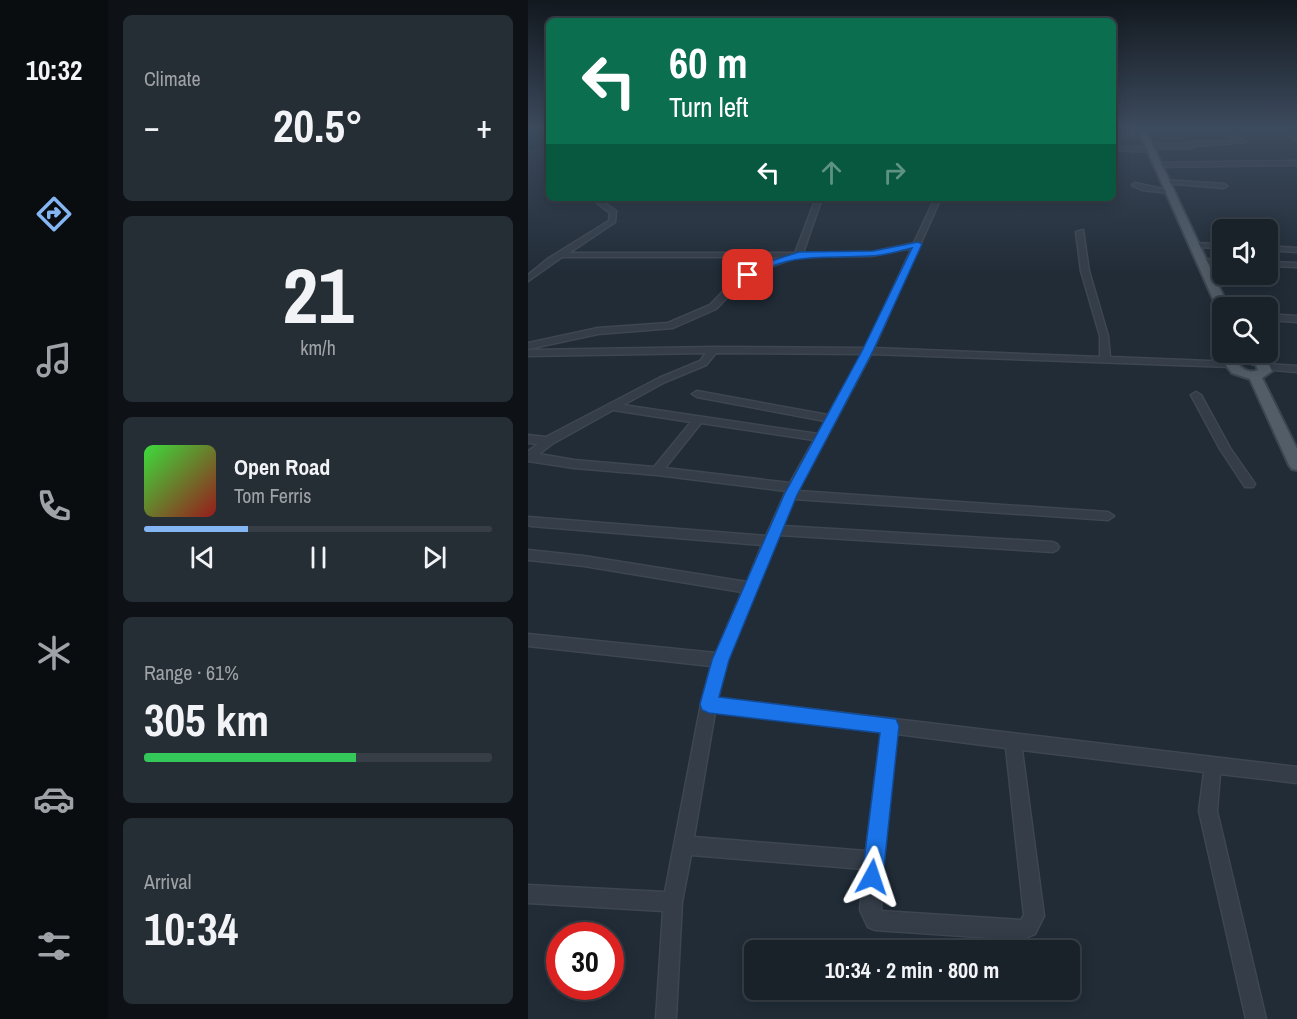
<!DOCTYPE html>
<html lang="en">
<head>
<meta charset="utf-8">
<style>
  :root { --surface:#192129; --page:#262e35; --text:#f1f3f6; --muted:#9fa3a8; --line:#373e46; --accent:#84b6f4 }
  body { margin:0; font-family:"Archivo Narrow",sans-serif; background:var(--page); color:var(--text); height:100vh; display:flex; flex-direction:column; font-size:22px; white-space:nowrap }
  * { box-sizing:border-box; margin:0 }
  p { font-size:20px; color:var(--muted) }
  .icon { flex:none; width:33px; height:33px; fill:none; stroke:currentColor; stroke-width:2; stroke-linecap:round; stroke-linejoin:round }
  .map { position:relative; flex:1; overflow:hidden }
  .drawer { display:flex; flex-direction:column; gap:15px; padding:15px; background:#0e1217; width:420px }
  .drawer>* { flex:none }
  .hud { position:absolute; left:18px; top:18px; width:570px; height:183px; border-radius:9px; box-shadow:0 3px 15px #0003,0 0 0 2px var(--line); background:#0b6e4f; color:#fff; overflow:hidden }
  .buttons { position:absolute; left:684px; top:219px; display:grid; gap:12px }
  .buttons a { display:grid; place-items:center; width:66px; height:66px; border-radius:9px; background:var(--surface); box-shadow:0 3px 15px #0003,0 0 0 2px var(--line); font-size:30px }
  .speed { position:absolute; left:18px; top:922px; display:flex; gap:12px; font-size:30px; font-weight:700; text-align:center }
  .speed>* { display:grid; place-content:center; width:78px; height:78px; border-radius:50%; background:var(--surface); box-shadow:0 3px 15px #0003,0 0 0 2px var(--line); line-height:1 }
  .speed .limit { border:9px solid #d22; background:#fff; color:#111 }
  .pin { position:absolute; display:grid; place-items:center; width:51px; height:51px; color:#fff; margin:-26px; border-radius:12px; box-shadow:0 3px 9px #0006 }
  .me { position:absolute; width:66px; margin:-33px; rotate:5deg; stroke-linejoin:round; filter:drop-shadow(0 0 4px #0008) }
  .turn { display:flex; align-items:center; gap:21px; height:126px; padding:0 24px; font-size:27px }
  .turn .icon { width:78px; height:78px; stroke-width:2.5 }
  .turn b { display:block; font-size:42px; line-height:51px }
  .lanes { display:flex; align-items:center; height:57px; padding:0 24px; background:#0003; justify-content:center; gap:30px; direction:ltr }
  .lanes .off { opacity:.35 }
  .big { font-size:45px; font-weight:700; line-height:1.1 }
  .drawer .widget { flex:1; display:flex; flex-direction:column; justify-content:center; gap:9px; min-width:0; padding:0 21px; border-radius:9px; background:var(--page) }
  .drawer .dial { align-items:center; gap:0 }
  .dial b { font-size:78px; line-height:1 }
  .song { display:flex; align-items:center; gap:18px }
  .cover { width:72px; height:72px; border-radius:9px; background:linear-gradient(135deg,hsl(120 70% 55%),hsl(0 70% 35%)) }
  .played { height:6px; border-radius:3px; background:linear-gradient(90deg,var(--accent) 30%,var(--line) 30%) }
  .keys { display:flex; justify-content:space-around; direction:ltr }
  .heat { display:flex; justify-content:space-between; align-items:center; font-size:33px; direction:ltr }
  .charge { height:9px; border-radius:4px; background:linear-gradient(90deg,#34c759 61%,var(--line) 0) }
  .trip { position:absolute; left:216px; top:940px; width:336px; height:60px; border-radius:9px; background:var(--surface); box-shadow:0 3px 15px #0003,0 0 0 2px var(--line); font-weight:700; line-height:60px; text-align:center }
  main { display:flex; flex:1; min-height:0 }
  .dock { display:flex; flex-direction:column; width:108px; justify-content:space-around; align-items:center; background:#0a0d10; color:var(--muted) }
  .dock .icon { width:42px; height:42px }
  .dock .on { color:var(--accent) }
  .dock b { font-size:27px; color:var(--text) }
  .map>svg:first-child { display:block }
  .water { fill:#152334 }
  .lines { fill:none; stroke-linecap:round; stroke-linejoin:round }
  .minor-casing { stroke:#3e4651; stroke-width:3 }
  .major-casing { stroke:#3e4651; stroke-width:4 }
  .minor { fill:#343d48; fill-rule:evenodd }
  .major { fill:#525d68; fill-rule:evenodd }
  .route { fill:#1a73e8; stroke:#114b97; stroke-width:1.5 }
</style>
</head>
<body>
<main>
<nav class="dock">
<b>10:32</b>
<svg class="icon on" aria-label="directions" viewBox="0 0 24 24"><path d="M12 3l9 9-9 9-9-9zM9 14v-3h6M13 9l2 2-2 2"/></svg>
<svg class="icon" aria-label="music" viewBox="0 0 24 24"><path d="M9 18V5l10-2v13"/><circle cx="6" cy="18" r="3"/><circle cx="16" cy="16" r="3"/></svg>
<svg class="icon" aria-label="phone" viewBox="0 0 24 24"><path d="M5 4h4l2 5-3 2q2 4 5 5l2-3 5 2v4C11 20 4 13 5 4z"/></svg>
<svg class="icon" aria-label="climate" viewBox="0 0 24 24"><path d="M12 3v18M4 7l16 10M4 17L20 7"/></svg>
<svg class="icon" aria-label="car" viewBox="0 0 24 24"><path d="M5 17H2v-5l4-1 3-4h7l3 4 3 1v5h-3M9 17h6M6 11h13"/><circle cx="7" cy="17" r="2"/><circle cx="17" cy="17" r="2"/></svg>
<svg class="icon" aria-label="filters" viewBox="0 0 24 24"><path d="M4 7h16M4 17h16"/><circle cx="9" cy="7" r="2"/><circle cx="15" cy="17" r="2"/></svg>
</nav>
<section class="drawer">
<div class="widget"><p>Climate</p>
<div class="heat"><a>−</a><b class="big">20.5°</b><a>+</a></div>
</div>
<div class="widget dial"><b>21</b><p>km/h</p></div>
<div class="widget">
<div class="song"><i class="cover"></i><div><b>Open Road</b><p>Tom Ferris</p></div></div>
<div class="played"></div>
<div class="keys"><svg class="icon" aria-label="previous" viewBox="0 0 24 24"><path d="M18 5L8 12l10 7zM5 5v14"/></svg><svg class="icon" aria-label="pause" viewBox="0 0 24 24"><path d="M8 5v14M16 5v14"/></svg><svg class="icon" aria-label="next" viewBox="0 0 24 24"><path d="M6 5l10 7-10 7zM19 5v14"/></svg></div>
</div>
<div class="widget"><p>Range · 61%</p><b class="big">305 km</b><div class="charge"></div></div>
<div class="widget"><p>Arrival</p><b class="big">10:34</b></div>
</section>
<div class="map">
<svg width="769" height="1019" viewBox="0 0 769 1019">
  <rect width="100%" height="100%" fill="#212c37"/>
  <path class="water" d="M 0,129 L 21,129 L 21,145 L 0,150 Z"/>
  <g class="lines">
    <defs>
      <path id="minor" d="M 692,129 L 699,129 L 719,142 L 667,146 L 664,148 L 620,148 L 617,146 L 620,144 L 662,144 L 665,142 L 710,141 Z
        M 752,129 L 758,129 L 769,137 L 769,142 Z
        M 611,130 L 616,131 L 585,143 L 585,139 Z
        M 585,146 L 622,148 L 625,150 L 622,152 L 585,150 Z
        M 769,161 L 769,165 L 629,167 L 626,165 L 629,163 Z
        M 637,180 L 696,184 L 699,186 L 696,188 L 635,183 L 635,181 Z
        M 607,183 L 644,191 L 641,193 L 614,190 L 605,186 L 604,185 Z
        M 63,198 L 70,198 L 88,211 L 87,222 L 41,253 L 267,253 L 288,198 L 294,198 L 275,253 L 344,252 L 386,243 L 407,198 L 413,198 L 346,348 L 572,357 L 572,336 L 553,271 L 548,232 L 555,230 L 561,271 L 580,336 L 582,357 L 706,362 L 708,364 L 703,367 L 343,354 L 270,491 L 580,512 L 586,516 L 580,520 L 266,499 L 255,526 L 525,542 L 529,544 L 531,547 L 529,550 L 525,552 L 251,535 L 199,660 L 190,698 L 769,767 L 769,783 L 692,774 L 689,811 L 738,1019 L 718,1019 L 671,811 L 676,772 L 494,750 L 516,916 L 507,934 L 492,940 L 347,930 L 340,927 L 332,910 L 336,869 L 163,855 L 154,902 L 148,1019 L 128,1019 L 135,911 L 0,903 L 0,885 L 137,892 L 173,704 L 183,666 L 0,646 L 0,634 L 188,653 L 214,592 L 56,566 L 0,560 L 0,550 L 56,556 L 219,582 L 234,545 L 3,526 L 0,525 L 0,517 L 238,536 L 258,491 L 129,475 L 46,468 L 0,461 L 0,451 L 10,444 L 0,443 L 0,435 L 18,437 L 131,378 L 172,361 L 178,353 L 0,356 L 0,350 L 185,347 L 337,348 L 384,248 L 344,256 L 269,257 L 234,270 L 212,284 L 188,309 L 145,328 L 70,334 L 0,349 L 0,343 L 70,328 L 140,323 L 182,305 L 206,280 L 228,266 L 254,257 L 34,257 L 0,281 L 0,275 L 21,258 L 81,221 L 82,213 ZM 188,353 L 334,354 L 300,415 L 169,391 L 164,394 L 169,397 L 297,421 L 290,434 L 95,405 L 137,382 L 178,365 ZM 85,410 L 163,422 L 126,467 L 46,460 L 11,454 L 24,444 ZM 173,423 L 286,440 L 262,483 L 137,468 ZM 187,712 L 353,732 L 338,851 L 166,837 ZM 369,734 L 478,748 L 496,915 L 493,920 L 353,911 L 355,861 Z
        M 663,243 L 694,244 L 694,248 L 666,247 L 662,245 Z
        M 740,246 L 769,248 L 769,252 L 740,250 Z
        M 671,259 L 694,260 L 694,264 L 674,263 L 670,261 Z
        M 740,262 L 769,263 L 769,267 L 740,266 Z
        M 740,314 L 769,316 L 769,322 L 740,320 Z
        M 737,364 L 769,366 L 769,372 L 734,369 L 734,365 Z
        M 668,392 L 673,395 L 702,448 L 725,481 L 727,484 L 725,487 L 717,487 L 692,449 L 663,395 Z"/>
      <path id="major" d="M 610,129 L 617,129 L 701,308 L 694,308 L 694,311 L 689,308 Z
        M 713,352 L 739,360 L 744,371 L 734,378 L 769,449 L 769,470 L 764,469 L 761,465 L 722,379 L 704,373 L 696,363 L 701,355 ZM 714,360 L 728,365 L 730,370 C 722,374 714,369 709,363 Z"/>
    </defs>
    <use href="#minor" class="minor-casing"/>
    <use href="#major" class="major-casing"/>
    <use href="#minor" class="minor"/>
    <use href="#major" class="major"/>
  </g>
  <linearGradient id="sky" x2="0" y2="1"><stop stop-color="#12181e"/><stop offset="0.47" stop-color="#3d4b5e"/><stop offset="1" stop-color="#3d4b5e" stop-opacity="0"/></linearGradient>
  <rect width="769" height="272" fill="url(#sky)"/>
  <path class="route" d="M 390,242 L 394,244 L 345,351 L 269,495 L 201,660 L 191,697 L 368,719 L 371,726 L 355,877 L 352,884 L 344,887 L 337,884 L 334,877 L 352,733 L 181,713 L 174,710 L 172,704 L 184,660 L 256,495 L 334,351 L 384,248 C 370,251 356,256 342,256 C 298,259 263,251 223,277 L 216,275 L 228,266 L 271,252 L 345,251 Z"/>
</svg>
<div class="buttons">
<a><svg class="icon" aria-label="sound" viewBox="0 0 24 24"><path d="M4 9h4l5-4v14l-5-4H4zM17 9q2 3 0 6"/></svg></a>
<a><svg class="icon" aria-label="search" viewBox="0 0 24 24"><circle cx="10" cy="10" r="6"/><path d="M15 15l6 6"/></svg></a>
</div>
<div class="speed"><div class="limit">30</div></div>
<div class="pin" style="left:220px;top:275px;background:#d93025"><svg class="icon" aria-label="arrive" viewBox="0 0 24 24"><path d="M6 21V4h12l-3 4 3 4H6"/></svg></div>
<svg class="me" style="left:344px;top:877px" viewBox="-20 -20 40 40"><path d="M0-17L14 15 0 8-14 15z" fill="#1a73e8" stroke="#fff" stroke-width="4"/></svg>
<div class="trip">10:34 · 2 min · 800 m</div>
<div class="hud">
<div class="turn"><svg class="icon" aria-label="left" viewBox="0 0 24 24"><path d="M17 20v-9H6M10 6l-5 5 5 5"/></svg><div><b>60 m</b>Turn left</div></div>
<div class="lanes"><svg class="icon" aria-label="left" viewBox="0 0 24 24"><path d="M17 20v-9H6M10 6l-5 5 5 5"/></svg><svg class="icon off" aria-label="ahead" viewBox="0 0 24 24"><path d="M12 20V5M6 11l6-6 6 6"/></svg><svg class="icon off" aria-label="right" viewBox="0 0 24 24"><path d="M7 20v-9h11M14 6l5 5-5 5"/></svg></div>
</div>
</div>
</main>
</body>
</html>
